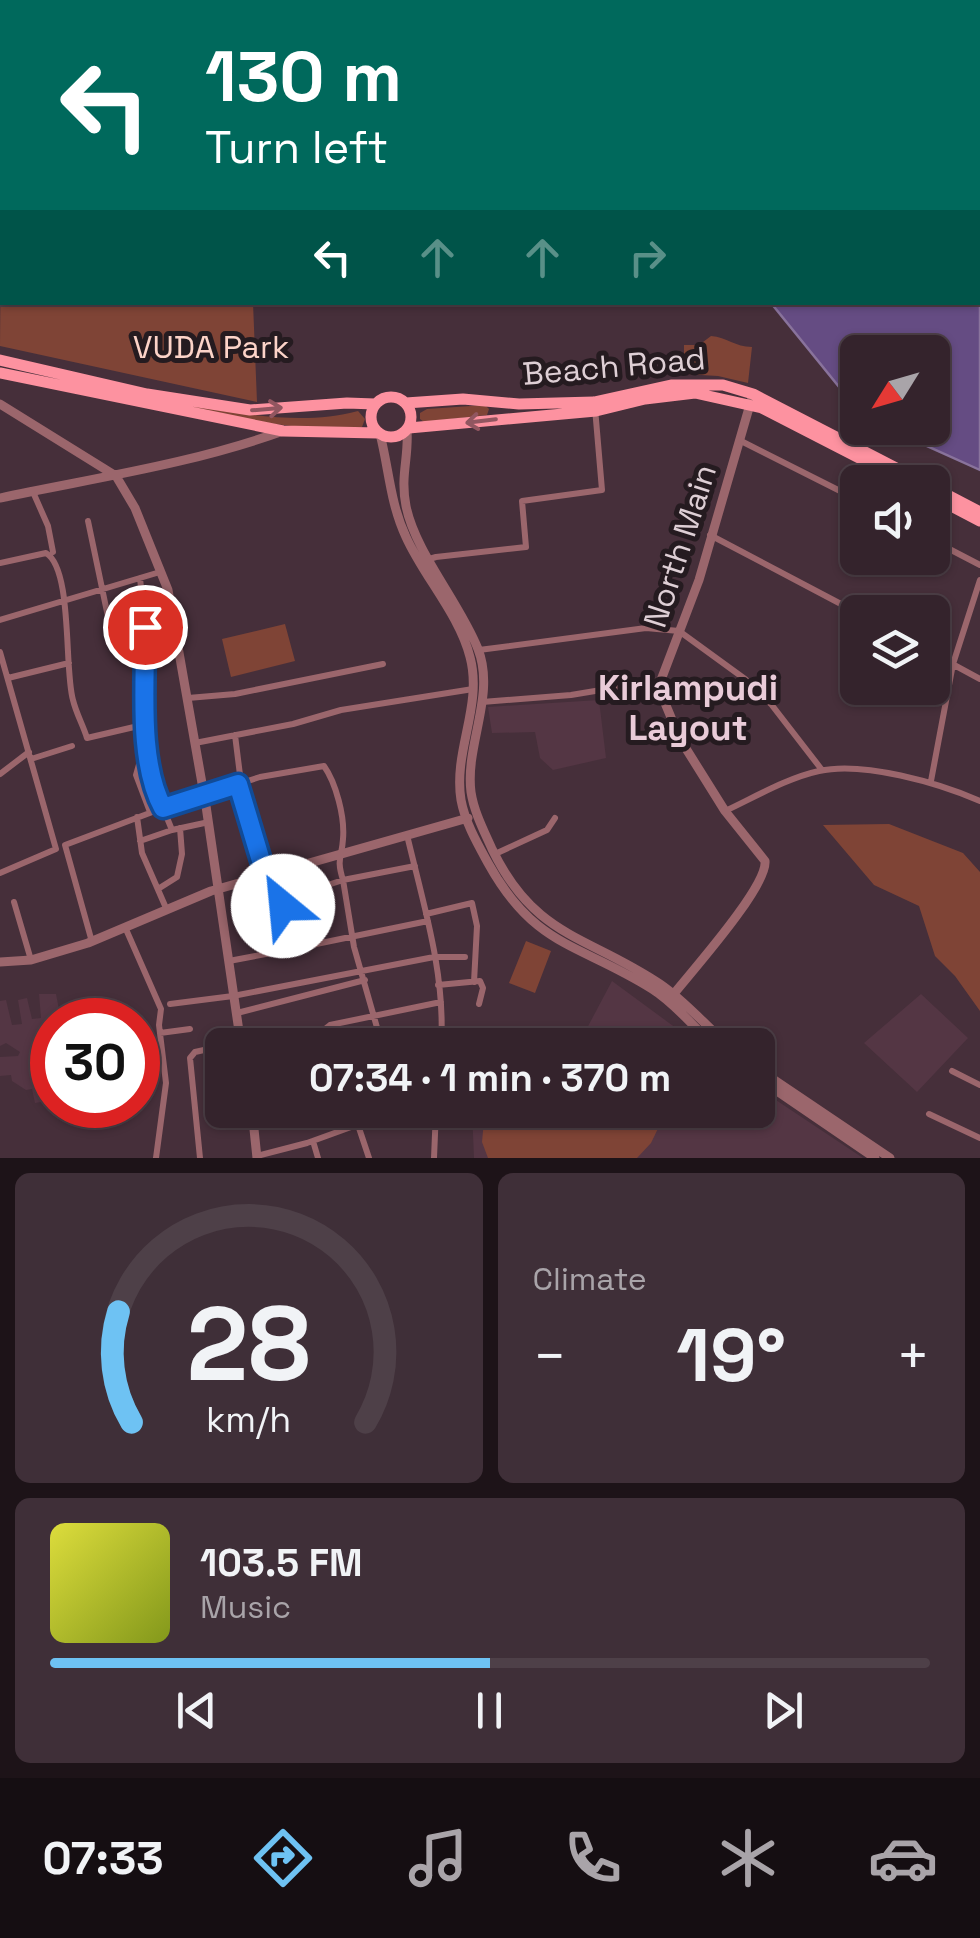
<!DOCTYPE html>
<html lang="en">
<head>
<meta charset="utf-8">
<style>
  :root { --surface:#34232c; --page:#3f2f38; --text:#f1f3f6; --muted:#a9a4a9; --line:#4e4048; --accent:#6ec2f3 }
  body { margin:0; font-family:"Space Grotesk",sans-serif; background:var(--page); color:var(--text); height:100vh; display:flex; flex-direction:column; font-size:38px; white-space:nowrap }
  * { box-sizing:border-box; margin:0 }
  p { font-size:32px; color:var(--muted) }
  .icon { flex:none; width:55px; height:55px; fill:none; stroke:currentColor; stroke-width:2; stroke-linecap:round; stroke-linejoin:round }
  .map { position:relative; height:1158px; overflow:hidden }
  .side { display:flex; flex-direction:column; gap:15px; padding:15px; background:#1d1318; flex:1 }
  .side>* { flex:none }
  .top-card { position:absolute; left:0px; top:0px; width:980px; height:305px; box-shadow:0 2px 8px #0004,0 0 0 2px var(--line); background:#00695c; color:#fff; overflow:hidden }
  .needle { width:65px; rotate:233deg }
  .controls { position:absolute; left:840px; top:335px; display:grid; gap:20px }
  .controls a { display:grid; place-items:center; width:110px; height:110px; border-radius:15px; background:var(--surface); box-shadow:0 2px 8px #0004,0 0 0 2px var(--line); font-size:50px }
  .speed { position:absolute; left:30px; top:998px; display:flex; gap:20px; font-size:50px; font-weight:700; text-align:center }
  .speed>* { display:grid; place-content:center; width:130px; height:130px; border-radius:50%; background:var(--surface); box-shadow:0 2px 8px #0004,0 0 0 2px var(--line); line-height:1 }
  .speed .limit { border:15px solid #d22; background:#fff; color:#111 }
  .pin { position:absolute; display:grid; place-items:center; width:85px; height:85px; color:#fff; margin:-42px; border:5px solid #fff; border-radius:50%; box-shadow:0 2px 10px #0007 }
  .me { position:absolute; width:110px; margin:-55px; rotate:332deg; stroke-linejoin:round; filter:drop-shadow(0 0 8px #0008) }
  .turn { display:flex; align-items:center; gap:35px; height:210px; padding:0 40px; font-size:45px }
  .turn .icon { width:130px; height:130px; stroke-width:2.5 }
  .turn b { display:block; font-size:70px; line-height:85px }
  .lanes { display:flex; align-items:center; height:95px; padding:0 40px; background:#0003; justify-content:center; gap:50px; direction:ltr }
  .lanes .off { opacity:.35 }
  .big { font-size:75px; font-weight:600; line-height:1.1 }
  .side .card { flex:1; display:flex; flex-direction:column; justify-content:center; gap:15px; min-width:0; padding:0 35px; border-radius:15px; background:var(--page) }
  .side .dial { align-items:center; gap:0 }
  .dial svg { height:260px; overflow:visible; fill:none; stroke:var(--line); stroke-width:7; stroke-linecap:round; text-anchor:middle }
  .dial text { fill:var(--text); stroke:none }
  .song { display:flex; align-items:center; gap:30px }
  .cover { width:120px; height:120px; border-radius:15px; background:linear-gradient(135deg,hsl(60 70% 55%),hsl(70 70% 35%)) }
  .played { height:10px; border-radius:5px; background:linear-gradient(90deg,var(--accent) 50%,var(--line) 50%) }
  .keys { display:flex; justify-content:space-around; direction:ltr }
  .heat { display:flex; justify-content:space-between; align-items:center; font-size:55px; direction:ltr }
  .side .tiles { flex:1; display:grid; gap:15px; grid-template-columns:1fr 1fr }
  .card:last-child { grid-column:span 2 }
  .trip { position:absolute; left:205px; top:1028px; width:570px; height:100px; border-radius:15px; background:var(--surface); box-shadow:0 2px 8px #0004,0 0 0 2px var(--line); font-weight:600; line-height:100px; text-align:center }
  .tab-bar { display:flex; height:160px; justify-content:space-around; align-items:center; background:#150e12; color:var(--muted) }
  .tab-bar .icon { width:70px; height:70px }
  .tab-bar .selected { color:var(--accent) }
  .tab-bar b { font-size:45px; color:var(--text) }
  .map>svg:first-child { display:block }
  .built { fill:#543644 }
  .green { fill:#7f4436 }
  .water { fill:#654c83; stroke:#89739c; stroke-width:2.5 }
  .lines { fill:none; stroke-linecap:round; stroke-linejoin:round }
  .minor { stroke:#9b666c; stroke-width:6 }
  .tertiary { stroke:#9b666c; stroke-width:9 }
  .primary { stroke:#fd92a0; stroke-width:11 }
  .oneway { stroke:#915660 }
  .route-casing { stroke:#114b97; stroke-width:25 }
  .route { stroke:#1a73e8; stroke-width:18 }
  .labels { text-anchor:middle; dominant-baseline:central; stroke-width:10; stroke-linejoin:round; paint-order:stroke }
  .park-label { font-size:32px; fill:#fcd3c8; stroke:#251b20 }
  .street-label { font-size:32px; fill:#decfd5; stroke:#251b20 }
  .neighbourhood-label { font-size:35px; font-weight:bold; fill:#e9cbd8; stroke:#251b20 }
</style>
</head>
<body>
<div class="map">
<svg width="980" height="1158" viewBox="0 0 980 1158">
  <rect width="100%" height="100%" fill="#462f3a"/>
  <path class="built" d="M 599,700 L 606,758 L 553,770 L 540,758 L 535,732 L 492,733 L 488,707 Z
    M 612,981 L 699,1045 L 487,1045 L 489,1041 L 585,1032 Z
    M 39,994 L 56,994 L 61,1020 L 52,1020 L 52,1072 L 48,1070 L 46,1075 L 52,1100 L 35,1103 L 32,1089 L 26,1090 L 12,1081 L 11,1075 L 0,1076 L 0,1057 L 18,1056 L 20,1052 L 6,1043 L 0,1046 L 0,1001 L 6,1000 L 12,1025 L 22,1024 L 18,1000 L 27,998 L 32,1019 L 41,1018 Z
    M 921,994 L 968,1038 L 917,1092 L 864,1043 Z
    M 758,1088 L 863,1158 L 474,1158 L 472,1110 L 758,1110 Z"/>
  <path class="green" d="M 2,103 L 2,302 L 253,303 L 257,402 L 0,346 Z
    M 711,336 C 727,337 735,347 752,347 L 748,383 L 718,376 L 684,374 L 684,345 L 699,345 Z
    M 189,405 C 243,414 303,426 358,411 L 365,419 L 362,427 C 304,434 244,418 188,408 Z
    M 485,405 L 489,409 L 487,415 L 424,422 L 420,419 L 420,413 L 427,409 Z
    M 285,624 L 295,661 L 231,677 L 222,639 Z
    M 889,824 L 963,853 L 980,872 L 980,1011 L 955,976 L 935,956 L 919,906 L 874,885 L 823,825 Z
    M 526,941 L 551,951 L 535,993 L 509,983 Z
    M 485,1110 L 665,1110 L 666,1112 L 651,1143 L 637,1158 L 488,1158 L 482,1142 Z"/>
  <path class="water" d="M 0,0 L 980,0 L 980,470 L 887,428 L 932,428 L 932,352 L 858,352 L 857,409 L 771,303 L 978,302 L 978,2 L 2,2 L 2,10 Z"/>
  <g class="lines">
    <path class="minor" d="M 741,441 L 858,500
      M 33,492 L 48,526 L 53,552
      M 88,521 L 112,636
      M 710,535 L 858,613
      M 932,540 L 980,565
      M 419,562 L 436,557 L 526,547 L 522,501 L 602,490 L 595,408
      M 0,563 L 46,553 C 73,569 64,670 73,700 C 76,713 83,725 87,738 L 147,724
      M 0,620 L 160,572
      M 479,650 L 646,628 L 679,631 L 745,679 L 771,704 L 822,770
      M 0,652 L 56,849 L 0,873
      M 932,653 L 980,679
      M 8,678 L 69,663
      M 188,698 L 235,694 L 383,664
      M 482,702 L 571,695 L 661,680
      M 235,735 L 241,783
      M 195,743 L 293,724 L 341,710 L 473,689
      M 144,747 L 136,775 L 150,812
      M 31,759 L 72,746
      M 0,774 L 29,752
      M 931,781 L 953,664 L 980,580
      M 238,784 L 265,875
      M 725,811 C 755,797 787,778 819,771 C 863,761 939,783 980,801
      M 137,817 L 142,853 L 166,908
      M 172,830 L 163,808 L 260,777 L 324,766 C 336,783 345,817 343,839 C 342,858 336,858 343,880 L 282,900
      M 407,835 C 423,903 446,975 441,1045
      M 140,841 L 172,830 L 209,822
      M 495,854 L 547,830 L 555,818
      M 158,889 L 177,877 L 182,854 L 180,828
      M 14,902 L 31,960
      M 426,914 L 472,903 L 477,926 L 474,982
      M 125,927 L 161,1009 L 159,1025 L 166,1083 L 156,1158
      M 92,942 L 65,845 L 163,808 C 140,767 147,724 146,679 C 145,645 144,612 140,578
      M 287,950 L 428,921
      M 229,961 L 287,950 L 282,900 L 273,872
      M 438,985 L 480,981 L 483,988 L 479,1004
      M 170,1004 L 233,996 L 434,957 L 465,957
      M 237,1013 L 365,980
      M 160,1033 L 190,1029
      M 290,1045 L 295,1037 L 325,1029
      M 330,1045 L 325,1029 L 330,1025 L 441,1002
      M 382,1045 L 354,947 L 343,880 L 415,866
      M 952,1071 L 980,1085
      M 353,1110 L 369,1158
      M 929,1114 L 980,1138
      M 313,1141 L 318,1158
      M 257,1156 L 307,1143 L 398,1110
      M 200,1158 L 190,1058 L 195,1052 L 222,1046
      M 434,1158 L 436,1110"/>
    <path class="tertiary" d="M 0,404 L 116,476 L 135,508 L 168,590 L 206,806 L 241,1045
      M 407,430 C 409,458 400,475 406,506 C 415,552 460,603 478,649 C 496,695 465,745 471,792 C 474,812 484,831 492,849 C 535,938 587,935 660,984 C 685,1001 705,1025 728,1045
      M 380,434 C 389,469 390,503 406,537 C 424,577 459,614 470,657 C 483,706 453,751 461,800 C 465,822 477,843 488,863 C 535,948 579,943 652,989 C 676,1004 693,1027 714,1045
      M 0,498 C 94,478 192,464 283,431
      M 0,962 L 31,960 L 88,943 L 211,891 L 468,818
      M 673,995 C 692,971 768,886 765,861 L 725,811 L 680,739 L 665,703 L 661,680 L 699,580 L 751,401
      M 758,1069 L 890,1158
      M 758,1078 L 875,1158
      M 252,1110 L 257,1158"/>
    <path class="primary" d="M 0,360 L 147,394 L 250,410 L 347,403 L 375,404
      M 0,373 L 283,431 L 378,433
      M371 417a20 20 0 1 1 40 0a20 20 0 1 1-40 0Z
      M 406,403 L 463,399 L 519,404 L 594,402 L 671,385 L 723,385 L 753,394 L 923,482
      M 409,428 L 596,411 L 645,399 L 695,393 L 762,408 L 906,482
      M 932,487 L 980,512
      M 932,496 L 980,521"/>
  </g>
  <defs><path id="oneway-shaft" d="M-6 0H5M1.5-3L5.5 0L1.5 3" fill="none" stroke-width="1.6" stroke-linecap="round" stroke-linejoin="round" transform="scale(2.5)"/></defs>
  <g class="oneway">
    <use href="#oneway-shaft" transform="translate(267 409) rotate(-5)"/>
    <use href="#oneway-shaft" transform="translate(481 421) rotate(173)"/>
  </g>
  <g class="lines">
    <defs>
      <path id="route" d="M 145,627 C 146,682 137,760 163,808 L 238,784 L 265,874 L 273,872 L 283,906"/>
    </defs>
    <use href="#route" class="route-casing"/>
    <use href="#route" class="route"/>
  </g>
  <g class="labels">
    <g class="park-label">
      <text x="211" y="347">VUDA Park</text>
    </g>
    <g class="street-label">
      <text transform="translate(614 366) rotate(-5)">Beach Road</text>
      <text transform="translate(680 546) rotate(-72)">North Main</text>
    </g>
    <g class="neighbourhood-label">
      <text x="688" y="688">Kirlampudi<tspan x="688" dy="40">Layout</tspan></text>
    </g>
  </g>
</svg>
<div class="controls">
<a><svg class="needle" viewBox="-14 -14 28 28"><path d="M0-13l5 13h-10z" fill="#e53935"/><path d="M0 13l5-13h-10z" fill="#a9a4a9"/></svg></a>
<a><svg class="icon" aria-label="sound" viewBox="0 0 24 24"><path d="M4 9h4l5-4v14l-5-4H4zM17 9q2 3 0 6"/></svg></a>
<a><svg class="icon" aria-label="layers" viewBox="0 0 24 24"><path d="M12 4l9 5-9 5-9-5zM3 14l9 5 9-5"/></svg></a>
</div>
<div class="speed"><div class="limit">30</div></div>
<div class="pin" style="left:145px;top:627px;background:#d93025"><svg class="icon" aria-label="arrive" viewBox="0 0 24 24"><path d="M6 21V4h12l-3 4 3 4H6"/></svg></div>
<svg class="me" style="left:283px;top:906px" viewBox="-20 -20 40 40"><circle r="19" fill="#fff"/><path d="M0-13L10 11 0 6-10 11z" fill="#1a73e8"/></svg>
<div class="trip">07:34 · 1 min · 370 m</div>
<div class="top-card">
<div class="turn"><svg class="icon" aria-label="left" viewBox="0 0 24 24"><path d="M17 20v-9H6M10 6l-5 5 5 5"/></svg><div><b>130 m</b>Turn left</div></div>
<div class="lanes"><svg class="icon" aria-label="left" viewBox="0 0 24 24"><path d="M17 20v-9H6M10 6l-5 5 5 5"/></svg><svg class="icon off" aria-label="ahead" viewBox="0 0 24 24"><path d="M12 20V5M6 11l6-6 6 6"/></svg><svg class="icon off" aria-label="ahead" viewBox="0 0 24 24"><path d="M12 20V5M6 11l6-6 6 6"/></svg><svg class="icon off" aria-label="right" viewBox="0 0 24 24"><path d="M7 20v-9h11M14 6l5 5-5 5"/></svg></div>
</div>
</div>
<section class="side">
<div class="tiles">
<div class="card dial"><svg viewBox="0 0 100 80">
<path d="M14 69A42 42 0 1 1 86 69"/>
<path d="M14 69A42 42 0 0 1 10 35" stroke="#6ec2f3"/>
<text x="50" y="56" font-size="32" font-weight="700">28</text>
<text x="50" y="72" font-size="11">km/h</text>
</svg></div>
<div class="card"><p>Climate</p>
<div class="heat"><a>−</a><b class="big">19°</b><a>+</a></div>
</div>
<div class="card">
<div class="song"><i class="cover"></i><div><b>103.5 FM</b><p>Music</p></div></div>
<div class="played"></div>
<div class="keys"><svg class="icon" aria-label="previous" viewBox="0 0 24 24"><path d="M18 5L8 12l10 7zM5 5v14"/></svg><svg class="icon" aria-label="pause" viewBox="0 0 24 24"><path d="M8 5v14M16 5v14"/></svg><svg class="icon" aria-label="next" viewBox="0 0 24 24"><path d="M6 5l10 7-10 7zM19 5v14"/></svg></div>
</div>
</div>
</section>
<nav class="tab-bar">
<b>07:33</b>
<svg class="icon selected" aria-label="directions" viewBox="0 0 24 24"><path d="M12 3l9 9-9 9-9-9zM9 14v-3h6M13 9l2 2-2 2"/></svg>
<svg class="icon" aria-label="music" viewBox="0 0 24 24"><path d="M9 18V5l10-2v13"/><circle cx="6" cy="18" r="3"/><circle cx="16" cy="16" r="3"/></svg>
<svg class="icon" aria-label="phone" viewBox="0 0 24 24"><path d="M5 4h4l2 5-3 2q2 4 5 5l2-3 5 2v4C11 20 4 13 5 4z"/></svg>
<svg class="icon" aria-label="climate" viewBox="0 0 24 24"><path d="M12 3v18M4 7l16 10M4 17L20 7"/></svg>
<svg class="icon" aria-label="car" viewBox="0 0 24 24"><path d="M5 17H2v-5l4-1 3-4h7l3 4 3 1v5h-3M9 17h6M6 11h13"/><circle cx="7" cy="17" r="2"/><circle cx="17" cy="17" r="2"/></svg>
</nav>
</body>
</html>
